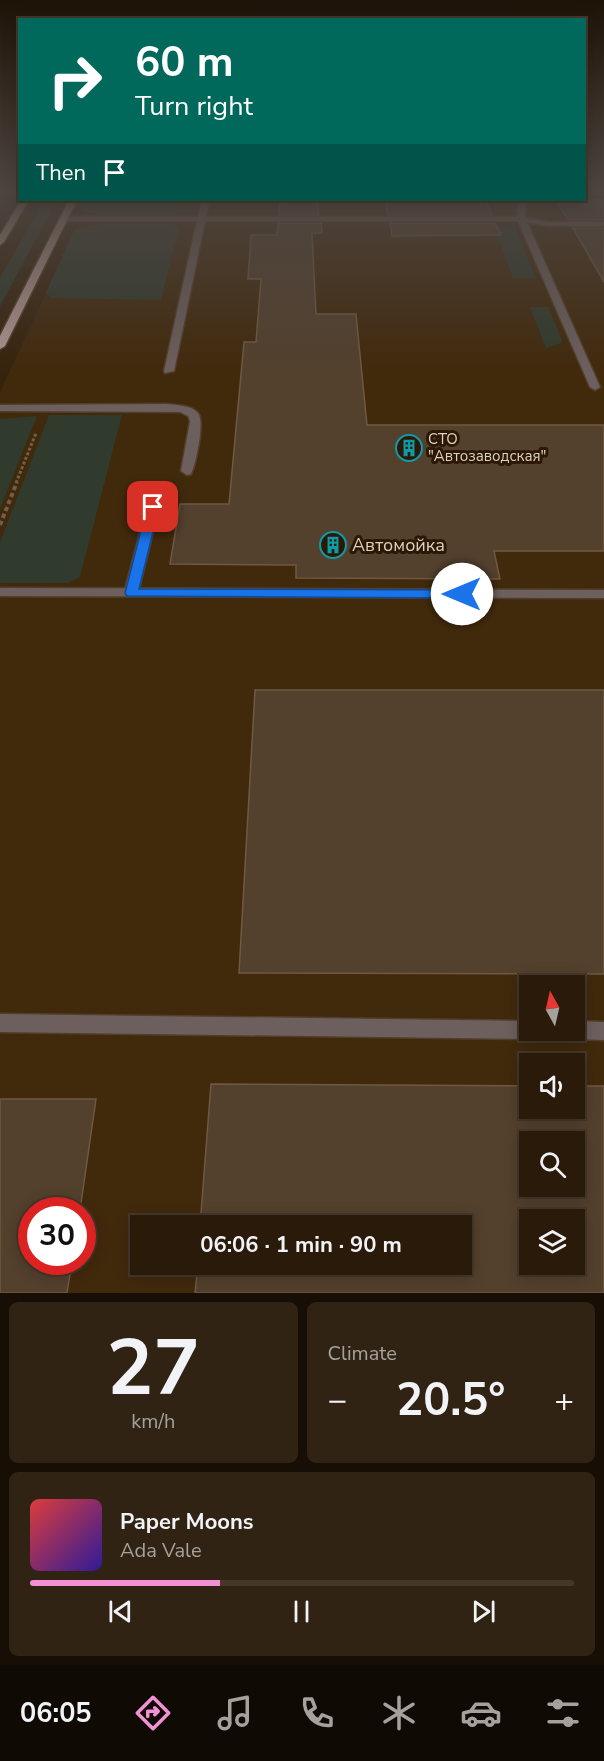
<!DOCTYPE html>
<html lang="en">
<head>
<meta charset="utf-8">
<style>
  :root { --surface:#291a0a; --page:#312313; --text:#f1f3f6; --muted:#a5a19c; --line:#45382b; --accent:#f391d6 }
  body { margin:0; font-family:"Nunito Sans",sans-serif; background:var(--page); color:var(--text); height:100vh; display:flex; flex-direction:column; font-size:22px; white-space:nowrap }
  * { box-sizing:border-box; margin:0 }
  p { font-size:20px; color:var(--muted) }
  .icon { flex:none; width:33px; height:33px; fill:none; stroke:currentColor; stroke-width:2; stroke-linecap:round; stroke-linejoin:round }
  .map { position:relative; height:1293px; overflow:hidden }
  .sheet { display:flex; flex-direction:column; gap:9px; padding:9px; background:#170e06; flex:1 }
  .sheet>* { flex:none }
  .hud { position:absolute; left:18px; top:18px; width:568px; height:183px; border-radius:0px; box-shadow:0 3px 15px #0003,0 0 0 2px var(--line); background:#00695c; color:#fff; overflow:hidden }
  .needle { width:39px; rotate:352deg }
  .controls { position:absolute; left:519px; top:975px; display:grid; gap:12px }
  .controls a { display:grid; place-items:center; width:66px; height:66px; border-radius:0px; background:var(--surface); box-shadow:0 3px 15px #0003,0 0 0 2px var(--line); font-size:30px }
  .speed { position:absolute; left:18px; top:1197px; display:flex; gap:12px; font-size:30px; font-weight:700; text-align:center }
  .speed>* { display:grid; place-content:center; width:78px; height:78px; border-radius:50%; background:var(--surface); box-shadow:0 3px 15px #0003,0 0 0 2px var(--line); line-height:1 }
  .speed .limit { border:9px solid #d22; background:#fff; color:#111 }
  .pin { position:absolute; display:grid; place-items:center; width:51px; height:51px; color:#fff; margin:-26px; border-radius:12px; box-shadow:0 3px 9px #0006 }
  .me { position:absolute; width:66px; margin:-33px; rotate:270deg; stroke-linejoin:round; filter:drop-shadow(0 0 4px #0008) }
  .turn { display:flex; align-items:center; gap:21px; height:126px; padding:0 18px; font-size:27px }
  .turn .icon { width:78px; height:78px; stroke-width:2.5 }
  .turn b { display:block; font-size:42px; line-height:51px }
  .then { display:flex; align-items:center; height:57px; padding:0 18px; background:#0003; gap:12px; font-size:22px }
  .big { font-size:45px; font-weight:700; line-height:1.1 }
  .sheet .card { flex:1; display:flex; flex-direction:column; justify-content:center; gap:9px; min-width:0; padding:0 21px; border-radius:9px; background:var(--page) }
  .sheet .dial { align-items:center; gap:0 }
  .dial b { font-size:78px; line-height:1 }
  .song { display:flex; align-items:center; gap:18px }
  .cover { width:72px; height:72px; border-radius:9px; background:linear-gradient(135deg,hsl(0 70% 55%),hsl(250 70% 35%)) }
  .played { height:6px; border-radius:3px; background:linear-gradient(90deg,var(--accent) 35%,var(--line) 35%) }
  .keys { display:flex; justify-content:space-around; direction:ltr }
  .heat { display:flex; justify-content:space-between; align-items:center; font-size:33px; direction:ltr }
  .sheet .tiles { flex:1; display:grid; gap:9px; grid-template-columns:1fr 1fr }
  .card:last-child { grid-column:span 2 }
  .trip { position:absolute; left:130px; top:1215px; width:342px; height:60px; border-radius:0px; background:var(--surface); box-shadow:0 3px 15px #0003,0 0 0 2px var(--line); font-weight:700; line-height:60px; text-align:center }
  .tabs { display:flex; height:96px; justify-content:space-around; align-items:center; background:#100a04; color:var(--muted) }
  .tabs .icon { width:42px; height:42px }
  .tabs .active { color:var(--accent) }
  .tabs b { font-size:27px; color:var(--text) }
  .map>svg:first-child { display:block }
  .built { fill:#41290c; fill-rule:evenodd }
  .green { fill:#303a2d }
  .building { fill:#53402d; stroke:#6f5942; stroke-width:1.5; fill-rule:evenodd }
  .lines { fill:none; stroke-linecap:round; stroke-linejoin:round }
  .lane-casing { stroke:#523f2a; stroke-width:3 }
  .street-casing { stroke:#523f2a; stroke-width:3 }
  .primary-casing { stroke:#523f2a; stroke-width:3 }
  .path-far1 { stroke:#6f5e4b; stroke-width:3; stroke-dasharray:3 2; stroke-linecap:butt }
  .path { stroke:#6f5e4b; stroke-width:4; stroke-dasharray:4.5 3; stroke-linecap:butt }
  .lane { fill:#6c5f5d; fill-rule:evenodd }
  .street { fill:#6c5f5d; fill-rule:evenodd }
  .primary { fill:#b19591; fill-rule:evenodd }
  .route { fill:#1a73e8; stroke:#114b97; stroke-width:1.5 }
  .labels { text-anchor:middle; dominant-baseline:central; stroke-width:6; stroke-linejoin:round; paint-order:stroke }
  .far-poi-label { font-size:15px; fill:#ded1c4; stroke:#2c1904; text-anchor:start }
  .poi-label { font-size:18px; fill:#ded1c4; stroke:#2c1904; text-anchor:start }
</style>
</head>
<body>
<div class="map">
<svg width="604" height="1293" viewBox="0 0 604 1293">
  <rect width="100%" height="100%" fill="#37230d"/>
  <path class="built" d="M 585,191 L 604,191 L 604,1293 L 0,1293 L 0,392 L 89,200 L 585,200 ZM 530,986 L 574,986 L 574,1030 L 530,1030 ZM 530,1064 L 574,1064 L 574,1108 L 530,1108 ZM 530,1142 L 574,1142 L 574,1186 L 530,1186 ZM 32,1210 L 82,1210 L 82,1262 L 32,1262 ZM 530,1220 L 574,1220 L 574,1264 L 530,1264 ZM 141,1226 L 462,1226 L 462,1264 L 141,1264 Z"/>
  <path class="green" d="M 44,200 L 57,200 L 0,306 L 0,278 Z
    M 89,200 L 186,200 L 181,212 L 167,215 L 93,213 L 84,210 Z
    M 108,224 L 170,224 L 179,228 L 161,300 L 51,298 L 46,292 L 74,231 L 92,225 Z
    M 494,226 L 515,228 L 536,278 L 513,278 Z
    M 530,307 L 548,307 L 562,340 L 561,343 L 546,348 Z
    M 49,415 L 122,415 L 80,577 L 68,583 L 0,583 L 0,542 Z
    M 37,416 L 0,509 L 0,419 Z"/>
  <path class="building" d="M 280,200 L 317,200 L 319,215 L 279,215 Z
    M 385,200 L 485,200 L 492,215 L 388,215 Z
    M 556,200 L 604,200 L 604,220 L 568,220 Z
    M 278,223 L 321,223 L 322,233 L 312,233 L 316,314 L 356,314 L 367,425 L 604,425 L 604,551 L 494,551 L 500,579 L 296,578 L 296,565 L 170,564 L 180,504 L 229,504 L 244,342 L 256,342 L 261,279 L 248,279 L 251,235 L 277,235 Z
    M 390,223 L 495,223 L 501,235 L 392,236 Z
    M 573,228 L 604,228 L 604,282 Z
    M 255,690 L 604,690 L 604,974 L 239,973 Z
    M 211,1084 L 530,1086 L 530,1108 L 574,1108 L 574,1086 L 604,1086 L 604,1293 L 195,1293 L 198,1264 L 462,1264 L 462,1226 L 200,1226 ZM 530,1142 L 574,1142 L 574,1186 L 530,1186 ZM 530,1220 L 574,1220 L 574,1264 L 530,1264 Z
    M 0,1099 L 96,1099 L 80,1210 L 32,1210 L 32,1262 L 72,1262 L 67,1293 L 0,1293 Z"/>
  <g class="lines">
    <defs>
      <path id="lane" d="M 202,200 L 210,200 L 206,217 L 517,217 L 518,200 L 526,200 L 525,217 L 548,222 L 604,222 L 604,226 L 548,226 L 527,222 L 600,387 L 595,390 L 590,387 L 518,221 L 205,221 L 174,371 L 165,373 L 164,371 L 197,221 L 63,221 L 59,219 L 63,217 L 198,217 Z
        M 166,404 C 176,405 191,405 198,413 C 205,421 196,464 191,474 L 187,475 L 181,471 L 190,421 L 188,416 L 180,412 L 0,411 L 0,405 Z
        M 153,503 L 159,507 L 138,593 L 136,596 L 126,596 L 124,593 L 147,507 Z"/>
      <path id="street" d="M 0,588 L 604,590 L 604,598 L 0,596 Z
        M 0,1014 L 530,1021 L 530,1030 L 540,1030 L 538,1036 L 530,1039 L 0,1032 Z
        M 574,1021 L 604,1022 L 604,1040 L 574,1039 L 566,1036 L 564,1030 L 574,1030 Z"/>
      <path id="primary" d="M 21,200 L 29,200 L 4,242 L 0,245 L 0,235 Z
        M 69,200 L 77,200 L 5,346 L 0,349 L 0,336 Z"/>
    </defs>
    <use href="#lane" class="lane-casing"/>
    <use href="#street" class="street-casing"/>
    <use href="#primary" class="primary-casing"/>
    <path class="path-far1" d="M 16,483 L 36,433"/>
    <path class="path" d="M 0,525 L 17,482"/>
    <use href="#lane" class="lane"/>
    <use href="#street" class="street"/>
    <use href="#primary" class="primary"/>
  </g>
  <linearGradient id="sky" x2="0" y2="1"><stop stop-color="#1e1307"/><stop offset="0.51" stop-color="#4d4540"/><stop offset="1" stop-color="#4d4540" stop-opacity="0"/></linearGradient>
  <rect width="604" height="372" fill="url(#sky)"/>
  <path class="route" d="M 153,504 L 159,507 L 139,589 L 462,590 L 469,594 L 462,598 L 127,596 L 125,593 L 147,507 Z"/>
  <defs>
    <symbol id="building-ring" viewBox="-11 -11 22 22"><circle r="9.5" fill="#2c1904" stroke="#0f9aa8" stroke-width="1.5"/><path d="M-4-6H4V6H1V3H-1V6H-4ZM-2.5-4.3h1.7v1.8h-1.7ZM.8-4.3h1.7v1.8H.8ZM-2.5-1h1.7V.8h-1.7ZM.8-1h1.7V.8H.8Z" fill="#0f9aa8"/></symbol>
  </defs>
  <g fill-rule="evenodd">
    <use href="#building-ring" x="394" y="433" width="30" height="30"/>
    <use href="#building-ring" x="318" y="530" width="30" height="30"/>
  </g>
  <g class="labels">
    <g class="far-poi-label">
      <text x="428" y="439">СТО<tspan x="428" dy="17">"Автозаводская"</tspan></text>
    </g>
    <g class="poi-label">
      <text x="352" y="545">Автомойка</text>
    </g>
  </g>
</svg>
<div class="controls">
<a><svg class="needle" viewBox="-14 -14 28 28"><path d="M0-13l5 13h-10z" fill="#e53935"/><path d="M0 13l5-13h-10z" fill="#a5a19c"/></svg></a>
<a><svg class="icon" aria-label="sound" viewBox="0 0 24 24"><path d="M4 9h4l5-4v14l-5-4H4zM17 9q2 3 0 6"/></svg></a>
<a><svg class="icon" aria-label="search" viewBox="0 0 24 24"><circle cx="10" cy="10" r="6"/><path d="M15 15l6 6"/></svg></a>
<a><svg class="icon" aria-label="layers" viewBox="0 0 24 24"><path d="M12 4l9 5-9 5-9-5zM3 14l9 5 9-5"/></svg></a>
</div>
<div class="speed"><div class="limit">30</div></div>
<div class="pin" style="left:153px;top:507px;background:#d93025"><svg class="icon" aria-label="arrive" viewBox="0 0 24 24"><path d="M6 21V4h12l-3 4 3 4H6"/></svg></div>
<svg class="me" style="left:462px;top:594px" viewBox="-20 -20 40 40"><circle r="19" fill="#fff"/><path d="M0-13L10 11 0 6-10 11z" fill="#1a73e8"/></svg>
<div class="trip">06:06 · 1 min · 90 m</div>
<div class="hud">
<div class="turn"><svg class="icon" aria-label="right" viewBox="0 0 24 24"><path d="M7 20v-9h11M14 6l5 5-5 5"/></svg><div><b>60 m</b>Turn right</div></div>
<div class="then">Then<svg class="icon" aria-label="arrive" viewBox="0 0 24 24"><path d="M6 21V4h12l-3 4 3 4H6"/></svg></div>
</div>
</div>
<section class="sheet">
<div class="tiles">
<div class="card dial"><b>27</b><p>km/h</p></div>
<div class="card"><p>Climate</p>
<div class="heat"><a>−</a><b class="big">20.5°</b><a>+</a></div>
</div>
<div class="card">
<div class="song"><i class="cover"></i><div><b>Paper Moons</b><p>Ada Vale</p></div></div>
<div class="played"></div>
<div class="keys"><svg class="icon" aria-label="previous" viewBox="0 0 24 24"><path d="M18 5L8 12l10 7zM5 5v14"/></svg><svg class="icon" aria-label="pause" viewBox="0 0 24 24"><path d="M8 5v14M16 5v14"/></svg><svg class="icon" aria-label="next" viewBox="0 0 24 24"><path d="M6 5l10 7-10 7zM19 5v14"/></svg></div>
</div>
</div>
</section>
<nav class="tabs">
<b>06:05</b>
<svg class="icon active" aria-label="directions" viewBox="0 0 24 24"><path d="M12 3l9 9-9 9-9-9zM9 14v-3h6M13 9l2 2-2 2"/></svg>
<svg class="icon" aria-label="music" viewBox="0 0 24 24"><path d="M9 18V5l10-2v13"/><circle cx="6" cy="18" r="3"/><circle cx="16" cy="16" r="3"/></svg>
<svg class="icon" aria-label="phone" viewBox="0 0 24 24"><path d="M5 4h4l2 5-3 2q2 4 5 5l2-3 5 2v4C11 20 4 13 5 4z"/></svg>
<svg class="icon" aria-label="climate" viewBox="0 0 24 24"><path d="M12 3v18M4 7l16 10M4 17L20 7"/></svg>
<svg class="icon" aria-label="car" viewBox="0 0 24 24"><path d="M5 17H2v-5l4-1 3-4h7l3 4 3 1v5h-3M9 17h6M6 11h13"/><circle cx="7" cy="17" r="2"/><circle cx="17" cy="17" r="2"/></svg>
<svg class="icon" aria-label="filters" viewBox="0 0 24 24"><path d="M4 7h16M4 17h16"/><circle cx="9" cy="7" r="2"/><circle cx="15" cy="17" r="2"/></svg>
</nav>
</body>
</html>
